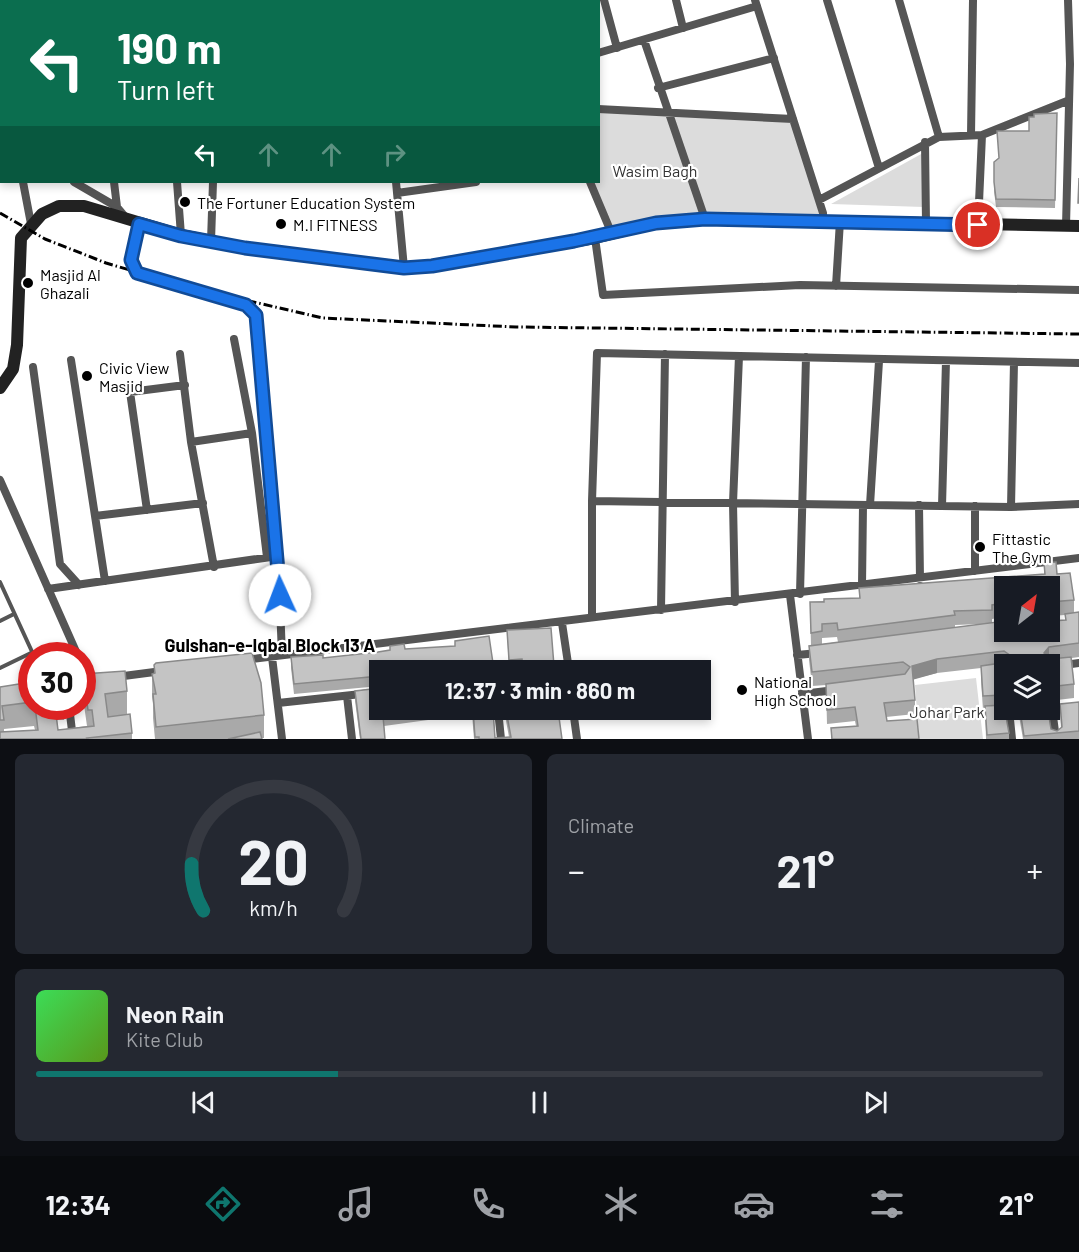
<!DOCTYPE html>
<html lang="en">
<head>
<meta charset="utf-8">
<style>
  :root { --surface:#171b24; --page:#242831; --text:#f1f3f6; --muted:#9ea1a6; --line:#363941; --accent:#0f766e }
  body { margin:0; font-family:Barlow,sans-serif; background:var(--page); color:var(--text); height:100vh; display:flex; flex-direction:column; font-size:22px; white-space:nowrap }
  * { box-sizing:border-box; margin:0 }
  p { font-size:20px; color:var(--muted) }
  .icon { flex:none; width:33px; height:33px; fill:none; stroke:currentColor; stroke-width:2; stroke-linecap:round; stroke-linejoin:round }
  .map { position:relative; height:739px; overflow:hidden }
  .details { display:flex; flex-direction:column; gap:15px; padding:15px; background:#0d0f14; flex:1 }
  .details>* { flex:none }
  .guide { position:absolute; left:0px; top:0px; width:600px; height:183px; box-shadow:0 3px 9px #0003; background:#0b6e4f; color:#fff; overflow:hidden }
  .needle { width:39px; rotate:31deg }
  .controls { position:absolute; left:994px; top:576px; display:grid; gap:12px }
  .controls a { display:grid; place-items:center; width:66px; height:66px; border-radius:0px; background:var(--surface); box-shadow:0 3px 9px #0003; font-size:30px }
  .speed { position:absolute; left:18px; top:642px; display:flex; gap:12px; font-size:30px; font-weight:700; text-align:center }
  .speed>* { display:grid; place-content:center; width:78px; height:78px; border-radius:50%; background:var(--surface); box-shadow:0 3px 9px #0003; line-height:1 }
  .speed .limit { border:9px solid #d22; background:#fff; color:#111 }
  .pin { position:absolute; display:grid; place-items:center; width:51px; height:51px; color:#fff; margin:-26px; border:3px solid #fff; border-radius:50%; box-shadow:0 2px 6px #0007 }
  .me { position:absolute; width:66px; margin:-33px; rotate:358deg; stroke-linejoin:round; filter:drop-shadow(0 0 4px #0008) }
  .turn { display:flex; align-items:center; gap:21px; height:126px; padding:0 18px; font-size:27px }
  .turn .icon { width:78px; height:78px; stroke-width:2.5 }
  .turn b { display:block; font-size:42px; line-height:51px }
  .lanes { display:flex; align-items:center; height:57px; padding:0 18px; background:#0003; justify-content:center; gap:30px; direction:ltr }
  .lanes .off { opacity:.35 }
  .big { font-size:45px; font-weight:700; line-height:1.1 }
  .details .card { flex:1; display:flex; flex-direction:column; justify-content:center; gap:9px; min-width:0; padding:0 21px; border-radius:9px; background:var(--page) }
  .details .dial { align-items:center; gap:0 }
  .dial svg { height:156px; overflow:visible; fill:none; stroke:var(--line); stroke-width:7; stroke-linecap:round; text-anchor:middle }
  .dial text { fill:var(--text); stroke:none }
  .song { display:flex; align-items:center; gap:18px }
  .cover { width:72px; height:72px; border-radius:9px; background:linear-gradient(135deg,hsl(130 70% 55%),hsl(90 70% 35%)) }
  .played { height:6px; border-radius:3px; background:linear-gradient(90deg,var(--accent) 30%,var(--line) 30%) }
  .keys { display:flex; justify-content:space-around; direction:ltr }
  .heat { display:flex; justify-content:space-between; align-items:center; font-size:33px; direction:ltr }
  .details .tiles { flex:1; display:grid; gap:15px; grid-template-columns:1fr 1fr }
  .card:last-child { grid-column:span 2 }
  .trip { position:absolute; left:369px; top:660px; width:342px; height:60px; border-radius:0px; background:var(--surface); box-shadow:0 3px 9px #0003; font-weight:700; line-height:60px; text-align:center }
  .tab-bar { display:flex; height:96px; justify-content:space-around; align-items:center; background:#090b0e; color:var(--muted) }
  .tab-bar .icon { width:42px; height:42px }
  .tab-bar .current { color:var(--accent) }
  .tab-bar b { font-size:27px; color:var(--text) }
  .map>svg:first-child { display:block }
  .green { fill:#dcdcdc }
  .lines { fill:none; stroke-linecap:round; stroke-linejoin:round }
  .lane { stroke:#555; stroke-width:4 }
  .street { stroke:#555; stroke-width:8 }
  .secondary { stroke:#222; stroke-width:12 }
  .rail { stroke:#000; stroke-width:3; stroke-dasharray:9 3 1.5 3; stroke-linecap:butt }
  .wall { fill:#a9a9a9; fill-rule:evenodd }
  .shaded-wall { fill:#898989 }
  .building { fill:#c4c4c4; stroke:#898989; stroke-width:1.5 }
  .route-casing { stroke:#114b97; stroke-width:15 }
  .route { stroke:#1a73e8; stroke-width:10 }
  .poi-dot { fill:#000; stroke:#fff; stroke-width:2 }
  .labels { text-anchor:middle; dominant-baseline:central; stroke-width:4.5; stroke-linejoin:round; paint-order:stroke }
  .park-label { font-size:16px; fill:#333; stroke:#fff }
  .poi-label { font-size:16px; fill:#000; stroke:#fff; text-anchor:start }
  .neighbourhood-label { font-size:18px; font-weight:bold; fill:#000; stroke:#fff }
</style>
</head>
<body>
<div class="map">
<svg width="1079" height="739" viewBox="0 0 1079 739">
  <rect width="100%" height="100%" fill="#fff"/>
  <path class="green" d="M 599,112 L 793,119 L 823,221 L 705,219 L 614,231 L 592,182 L 598,182 Z
    M 923,153 L 924,207 L 831,204 Z
    M 976,678 L 983,739 L 919,739 L 915,685 Z"/>
  <g class="lines">
    <path class="lane" d="M 0,582 L 34,656
      M 0,621 L 14,614
      M 0,668 L 33,652"/>
    <path class="street" d="M 12,0 L 13,2
      M 94,0 L 94,2
      M 169,0 L 169,2
      M 291,0 L 291,2
      M 525,0 L 526,2
      M 604,0 L 617,48
      M 676,0 L 683,28
      M 755,0 L 823,213 L 823,221
      M 827,0 L 879,168
      M 899,0 L 939,137
      M 219,2 L 219,0
      M 0,27 L 2,27
      M 644,40 L 705,219
      M 598,53 L 757,6
      M 658,88 L 774,58
      M 598,109 L 793,119
      M 971,135 L 973,0
      M 925,142 L 926,223
      M 23,182 L 31,224
      M 74,182 L 117,207 L 127,219
      M 114,182 L 117,207
      M 177,182 L 181,235
      M 396,182 L 404,268
      M 590,182 L 611,232
      M 397,193 L 476,182
      M 819,200 L 939,137 L 982,135 L 1067,101
      M 139,223 L 131,260 L 137,273 L 246,305 L 256,315 L 278,556 L 282,655
      M 978,225 L 982,135
      M 1066,226 L 1070,64 L 1068,0
      M 595,238 L 603,295 L 800,285 L 1079,290
      M 211,241 L 213,182
      M 836,286 L 840,221
      M 234,339 L 252,433
      M 180,354 L 191,442 L 214,567
      M 71,360 L 105,581
      M 33,367 L 60,564 L 79,585
      M 191,442 L 252,433 L 267,557
      M 0,480 L 78,656
      M 592,501 L 1011,507 L 1079,504
      M 870,505 L 879,361
      M 919,505 L 920,579
      M 942,506 L 946,361
      M 975,506 L 975,571
      M 1011,507 L 1014,362
      M 147,510 L 130,392 L 185,385
      M 95,516 L 203,503
      M 862,586 L 863,505
      M 48,589 L 278,556
      M 800,594 L 806,357
      M 790,595 L 808,739
      M 735,602 L 733,503 L 739,356
      M 661,610 L 665,354
      M 592,617 L 592,501 L 597,353 L 1079,363
      M 562,623 L 569,670
      M 797,655 L 818,653
      M 272,657 L 282,739
      M 244,660 L 1079,558
      M 82,665 L 90,680
      M 1050,667 L 1079,663
      M 116,677 L 162,671
      M 802,694 L 835,690
      M 1050,694 L 1056,739
      M 347,696 L 352,739
      M 278,703 L 380,692
      M 69,706 L 73,739
      M 498,710 L 501,739
      M 573,710 L 577,739
      M 1009,710 L 1012,739"/>
    <path class="secondary" d="M 0,388 L 13,369 L 17,345 L 21,238 L 42,214 L 59,206 L 84,206 L 181,235 L 245,248 L 404,268 L 432,266 L 595,238 L 656,223 L 705,219 L 1079,226"/>
    <path class="rail" d="M 0,213 L 45,239 L 106,263 L 184,286 L 323,318 L 516,327 L 1079,334"/>
  </g>
  <path class="wall" d="M 1057,113 L 1055,208 L 996,207 L 994,191 L 994,162 L 1029,131 Z
    M 1044,563 L 1057,574 L 1074,600 L 1074,613 L 1079,612 L 1079,657 L 1072,658 L 1074,684 L 1074,698 L 1057,700 L 1055,691 L 1050,688 L 1050,664 L 1005,664 L 1005,707 L 1009,733 L 1009,739 L 986,739 L 985,710 L 983,710 L 981,680 L 981,668 L 937,673 L 913,679 L 915,700 L 915,714 L 886,717 L 887,721 L 919,739 L 831,739 L 831,728 L 856,726 L 855,721 L 827,724 L 826,685 L 812,686 L 809,660 L 809,646 L 811,646 L 810,602 L 859,598 L 859,588 L 1044,574 ZM 1005,586 L 1050,586 L 1050,616 L 1065,615 L 1065,620 L 1005,632 L 992,623 L 992,619 L 1005,617 ZM 981,624 L 955,628 L 955,625 ZM 837,637 L 838,642 L 822,644 L 822,638 Z
    M 507,630 L 554,666 L 558,670 L 522,670 L 522,669 L 509,670 Z
    M 405,649 L 494,670 L 380,670 L 380,686 L 294,694 L 291,668 L 291,657 L 323,658 Z
    M 154,665 L 264,715 L 264,738 L 262,738 L 262,739 L 155,739 L 153,718 L 153,704 L 152,697 L 152,674 L 154,673 Z
    M 83,674 L 127,691 L 127,714 L 132,733 L 132,739 L 0,739 L 0,687 L 32,682 L 32,706 L 65,706 L 64,720 L 56,720 L 58,730 L 87,726 L 83,698 ZM 34,726 L 35,730 L 4,732 L 4,729 Z
    M 355,691 L 380,710 L 493,710 L 495,738 L 509,737 L 504,710 L 558,710 L 562,739 L 474,739 L 472,714 L 384,726 L 385,739 L 360,739 L 355,701 Z
    M 1060,704 L 1079,706 L 1079,739 L 1023,739 L 1018,710 L 1048,710 L 1051,729 L 1057,731 L 1061,728 Z"/>
  <path class="shaded-wall" d="M 1049,647 L 1049,661 L 1044,653 Z
    M 937,659 L 937,673 L 912,680 L 912,666 Z
    M 1005,693 L 1005,707 L 1003,709 L 1003,695 Z"/>
  <path class="building" d="M 1057,113 L 1055,200 L 996,199 L 994,182 L 994,162 L 999,158 L 997,131 L 1029,131 L 1029,117 L 1034,117 L 1034,114 Z
    M 1079,178 L 1079,203 L 1078,203 Z
    M 1056,562 L 1057,574 L 1070,573 L 1074,600 L 1050,602 L 1050,586 L 1005,586 L 1005,603 L 992,605 L 992,610 L 954,611 L 955,615 L 838,630 L 837,623 L 822,624 L 822,631 L 811,633 L 810,602 L 824,602 L 824,599 L 860,598 L 859,588 L 1045,574 L 1044,563 Z
    M 1079,612 L 1079,643 L 1049,647 L 1044,653 L 1050,659 L 1071,657 L 1074,684 L 1057,686 L 1055,677 L 1050,674 L 1050,664 L 1005,664 L 1005,693 L 1003,695 L 983,696 L 981,666 L 1008,662 L 1011,656 L 1004,651 L 937,659 L 912,666 L 915,700 L 884,703 L 887,721 L 917,719 L 919,739 L 832,739 L 831,728 L 858,726 L 855,707 L 827,710 L 826,684 L 905,674 L 910,667 L 903,662 L 812,672 L 809,646 L 1005,621 L 1005,632 L 1050,632 L 1050,621 L 1066,620 L 1065,614 Z
    M 551,628 L 554,666 L 557,666 L 558,670 L 523,670 L 522,659 L 509,660 L 507,630 Z
    M 489,636 L 494,670 L 426,670 L 426,669 L 411,670 L 380,670 L 380,676 L 294,684 L 291,657 L 323,655 L 323,658 L 378,652 L 390,650 L 390,646 L 404,644 L 405,649 L 455,646 L 455,641 Z
    M 252,653 L 261,683 L 264,715 L 156,727 L 153,694 L 156,694 L 152,674 L 155,673 L 154,665 L 156,663 Z
    M 125,671 L 127,691 L 105,694 L 108,717 L 130,714 L 132,733 L 87,738 L 88,739 L 0,739 L 0,732 L 38,730 L 35,706 L 55,706 L 58,730 L 94,726 L 92,710 L 88,710 L 83,674 Z
    M 32,682 L 32,702 L 2,706 L 4,720 L 0,720 L 0,687 Z
    M 380,688 L 380,710 L 430,710 L 383,716 L 385,739 L 361,739 L 355,691 Z
    M 1079,702 L 1079,731 L 1024,736 L 1020,710 L 1048,710 L 1051,729 L 1057,731 L 1062,727 L 1060,704 Z
    M 1004,705 L 1009,733 L 987,735 L 985,706 Z
    M 473,710 L 493,710 L 495,738 L 511,737 L 506,710 L 558,710 L 562,739 L 479,739 L 479,737 L 475,737 Z
    M 260,732 L 262,739 L 228,739 Z"/>
  <g class="lines">
    <defs>
      <path id="route" d="M 280,595 L 256,315 L 246,305 L 137,273 L 131,260 L 139,224 L 181,236 L 245,248 L 404,268 L 432,266 L 574,241 L 656,223 L 705,219 L 978,225"/>
    </defs>
    <use href="#route" class="route-casing"/>
    <use href="#route" class="route"/>
  </g>
  <g class="poi-dot">
    <circle cx="185" cy="202" r="6"/>
    <circle cx="281" cy="224" r="6"/>
    <circle cx="28" cy="283" r="6"/>
    <circle cx="87" cy="376" r="6"/>
    <circle cx="980" cy="547" r="6"/>
    <circle cx="742" cy="690" r="6"/>
  </g>
  <g class="labels">
    <g class="park-label">
      <text x="655" y="170">Wasim Bagh</text>
      <text x="947" y="711">Johar Park</text>
    </g>
    <g class="poi-label">
      <text x="197" y="202">The Fortuner Education System</text>
      <text x="293" y="224">M.I FITNESS</text>
      <text x="40" y="274">Masjid Al<tspan x="40" dy="18">Ghazali</tspan></text>
      <text x="99" y="367">Civic View<tspan x="99" dy="18">Masjid</tspan></text>
      <text x="992" y="538">Fittastic<tspan x="992" dy="18">The Gym</tspan></text>
      <text x="754" y="681">National<tspan x="754" dy="18">High School</tspan></text>
    </g>
    <g class="neighbourhood-label">
      <text x="270" y="645">Gulshan-e-Iqbal Block 13 A</text>
    </g>
  </g>
</svg>
<div class="controls">
<a><svg class="needle" viewBox="-14 -14 28 28"><path d="M0-13l5 13h-10z" fill="#e53935"/><path d="M0 13l5-13h-10z" fill="#9ea1a6"/></svg></a>
<a><svg class="icon" aria-label="layers" viewBox="0 0 24 24"><path d="M12 4l9 5-9 5-9-5zM3 14l9 5 9-5"/></svg></a>
</div>
<div class="speed"><div class="limit">30</div></div>
<div class="pin" style="left:978px;top:225px;background:#d93025"><svg class="icon" aria-label="arrive" viewBox="0 0 24 24"><path d="M6 21V4h12l-3 4 3 4H6"/></svg></div>
<svg class="me" style="left:280px;top:595px" viewBox="-20 -20 40 40"><circle r="19" fill="#fff"/><path d="M0-13L10 11 0 6-10 11z" fill="#1a73e8"/></svg>
<div class="trip">12:37 · 3 min · 860 m</div>
<div class="guide">
<div class="turn"><svg class="icon" aria-label="left" viewBox="0 0 24 24"><path d="M17 20v-9H6M10 6l-5 5 5 5"/></svg><div><b>190 m</b>Turn left</div></div>
<div class="lanes"><svg class="icon" aria-label="left" viewBox="0 0 24 24"><path d="M17 20v-9H6M10 6l-5 5 5 5"/></svg><svg class="icon off" aria-label="ahead" viewBox="0 0 24 24"><path d="M12 20V5M6 11l6-6 6 6"/></svg><svg class="icon off" aria-label="ahead" viewBox="0 0 24 24"><path d="M12 20V5M6 11l6-6 6 6"/></svg><svg class="icon off" aria-label="right" viewBox="0 0 24 24"><path d="M7 20v-9h11M14 6l5 5-5 5"/></svg></div>
</div>
</div>
<section class="details">
<div class="tiles">
<div class="card dial"><svg viewBox="0 0 100 80">
<path d="M14 69A42 42 0 1 1 86 69"/>
<path d="M14 69A42 42 0 0 1 8 45" stroke="#0f766e"/>
<text x="50" y="56" font-size="32" font-weight="700">20</text>
<text x="50" y="72" font-size="11">km/h</text>
</svg></div>
<div class="card"><p>Climate</p>
<div class="heat"><a>−</a><b class="big">21°</b><a>+</a></div>
</div>
<div class="card">
<div class="song"><i class="cover"></i><div><b>Neon Rain</b><p>Kite Club</p></div></div>
<div class="played"></div>
<div class="keys"><svg class="icon" aria-label="previous" viewBox="0 0 24 24"><path d="M18 5L8 12l10 7zM5 5v14"/></svg><svg class="icon" aria-label="pause" viewBox="0 0 24 24"><path d="M8 5v14M16 5v14"/></svg><svg class="icon" aria-label="next" viewBox="0 0 24 24"><path d="M6 5l10 7-10 7zM19 5v14"/></svg></div>
</div>
</div>
</section>
<nav class="tab-bar">
<b>12:34</b>
<svg class="icon current" aria-label="directions" viewBox="0 0 24 24"><path d="M12 3l9 9-9 9-9-9zM9 14v-3h6M13 9l2 2-2 2"/></svg>
<svg class="icon" aria-label="music" viewBox="0 0 24 24"><path d="M9 18V5l10-2v13"/><circle cx="6" cy="18" r="3"/><circle cx="16" cy="16" r="3"/></svg>
<svg class="icon" aria-label="phone" viewBox="0 0 24 24"><path d="M5 4h4l2 5-3 2q2 4 5 5l2-3 5 2v4C11 20 4 13 5 4z"/></svg>
<svg class="icon" aria-label="climate" viewBox="0 0 24 24"><path d="M12 3v18M4 7l16 10M4 17L20 7"/></svg>
<svg class="icon" aria-label="car" viewBox="0 0 24 24"><path d="M5 17H2v-5l4-1 3-4h7l3 4 3 1v5h-3M9 17h6M6 11h13"/><circle cx="7" cy="17" r="2"/><circle cx="17" cy="17" r="2"/></svg>
<svg class="icon" aria-label="filters" viewBox="0 0 24 24"><path d="M4 7h16M4 17h16"/><circle cx="9" cy="7" r="2"/><circle cx="15" cy="17" r="2"/></svg>
<b>21°</b>
</nav>
</body>
</html>
